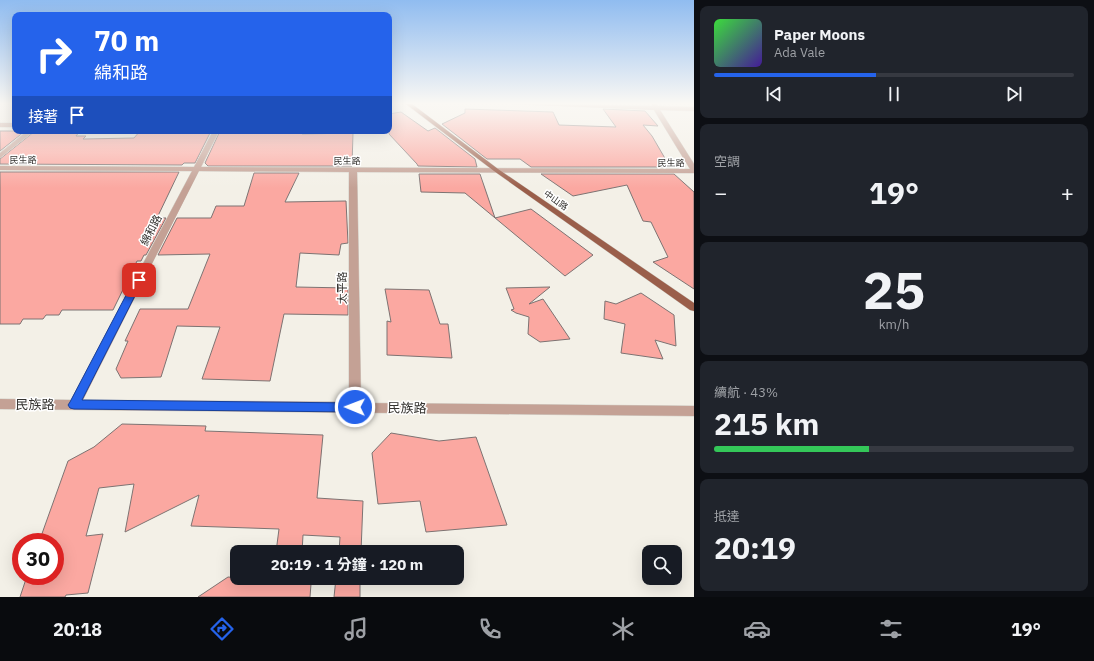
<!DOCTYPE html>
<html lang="zh-TW">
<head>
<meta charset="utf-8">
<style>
  :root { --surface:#171b24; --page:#20242c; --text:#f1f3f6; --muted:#9ea1a6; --line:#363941; --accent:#2563eb }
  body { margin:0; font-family:"IBM Plex Sans","Noto Sans TC",sans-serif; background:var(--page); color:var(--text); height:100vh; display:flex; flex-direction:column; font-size:15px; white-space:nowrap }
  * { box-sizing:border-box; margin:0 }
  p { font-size:13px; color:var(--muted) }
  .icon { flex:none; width:22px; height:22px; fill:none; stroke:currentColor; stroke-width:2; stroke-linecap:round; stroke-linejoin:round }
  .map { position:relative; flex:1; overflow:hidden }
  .drawer { display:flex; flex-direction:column; gap:6px; padding:6px; background:#0d0f14; width:400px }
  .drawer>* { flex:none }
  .hud { position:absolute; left:12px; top:12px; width:380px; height:122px; border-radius:8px; box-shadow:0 4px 16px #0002; background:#2563eb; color:#fff; overflow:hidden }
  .tools { position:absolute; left:642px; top:545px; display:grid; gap:8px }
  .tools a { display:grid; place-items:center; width:40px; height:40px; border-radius:8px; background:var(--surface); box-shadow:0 4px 16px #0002; font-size:20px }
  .speed { position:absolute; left:12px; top:533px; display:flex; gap:8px; font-size:20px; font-weight:700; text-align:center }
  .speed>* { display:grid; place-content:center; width:52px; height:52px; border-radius:50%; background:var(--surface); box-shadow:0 4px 16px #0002; line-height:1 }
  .speed .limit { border:6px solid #d22; background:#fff; color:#111 }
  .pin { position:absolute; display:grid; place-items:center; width:34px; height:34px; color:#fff; margin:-17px; border-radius:8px; box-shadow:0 2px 6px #0006 }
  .me { position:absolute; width:44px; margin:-22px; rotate:271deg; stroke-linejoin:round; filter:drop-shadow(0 0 3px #0008) }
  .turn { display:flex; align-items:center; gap:14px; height:84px; padding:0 16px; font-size:18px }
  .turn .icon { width:52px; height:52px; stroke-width:2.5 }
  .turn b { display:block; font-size:28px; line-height:34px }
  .then { display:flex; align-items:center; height:38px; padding:0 16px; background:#0003; gap:8px; font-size:15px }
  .big { font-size:30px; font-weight:700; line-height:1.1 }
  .drawer .card { flex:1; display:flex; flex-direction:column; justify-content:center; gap:6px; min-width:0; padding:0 14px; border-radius:8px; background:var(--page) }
  .drawer .dial { align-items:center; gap:0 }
  .dial b { font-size:52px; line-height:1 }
  .song { display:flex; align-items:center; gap:12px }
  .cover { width:48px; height:48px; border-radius:6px; background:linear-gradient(135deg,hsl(120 70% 55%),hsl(260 70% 35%)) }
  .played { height:4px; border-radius:2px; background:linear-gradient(90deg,var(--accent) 45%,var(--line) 45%) }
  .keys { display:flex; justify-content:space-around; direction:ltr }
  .heat { display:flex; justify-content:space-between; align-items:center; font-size:22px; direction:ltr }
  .charge { height:6px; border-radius:3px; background:linear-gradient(90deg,#34c759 43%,var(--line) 0) }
  .trip { position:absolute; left:230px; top:545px; width:234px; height:40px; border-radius:8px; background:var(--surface); box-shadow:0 4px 16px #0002; font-weight:700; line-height:40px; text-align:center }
  .tab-bar { display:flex; height:64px; justify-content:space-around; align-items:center; background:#090b0e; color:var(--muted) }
  .tab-bar .icon { width:28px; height:28px }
  .tab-bar .current { color:var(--accent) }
  .tab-bar b { font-size:18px; color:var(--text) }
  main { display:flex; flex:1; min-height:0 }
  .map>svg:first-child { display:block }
  .building { fill:#fba8a1; stroke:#7d7372 }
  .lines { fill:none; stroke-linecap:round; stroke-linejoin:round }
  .minor-casing { stroke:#d1cec6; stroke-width:1 }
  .major-casing { stroke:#d1cec6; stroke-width:1 }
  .minor { fill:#c4a195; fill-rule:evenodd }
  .major { fill:#9a5e4a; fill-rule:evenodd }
  .route { fill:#2563eb; stroke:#184099 }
  .labels { text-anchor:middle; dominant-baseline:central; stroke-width:3; stroke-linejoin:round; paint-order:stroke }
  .far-street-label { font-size:9px; fill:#353330; stroke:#fff }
  .street-label { font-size:11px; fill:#353330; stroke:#fff }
  .near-street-label { font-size:13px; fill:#353330; stroke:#fff }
</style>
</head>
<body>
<main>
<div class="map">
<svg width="694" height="597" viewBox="0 0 694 597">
  <rect width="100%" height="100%" fill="#f3f0e7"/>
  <path class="building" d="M 465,109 L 553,112 L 559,125 L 616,127 L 603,109 L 645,111 L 658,126 L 643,125 L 652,136 L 670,167 L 531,167 L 520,159 L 487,159 L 442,124 L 465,113 Z
    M 401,112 L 428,131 L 435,128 L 475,159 L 477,167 L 418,166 L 417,164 L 389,134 L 389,114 Z
    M 0,131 L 25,131 L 0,151 Z
    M 35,131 L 80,131 L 76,136 L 86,136 L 83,139 L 134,138 L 140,131 L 211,131 L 195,163 L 184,163 L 182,165 L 0,164 L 0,159 Z
    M 220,131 L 302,131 L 302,134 L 353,133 L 352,166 L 208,166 L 205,163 Z
    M 0,172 L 179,172 L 157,218 L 166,218 L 146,255 L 144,255 L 141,261 L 137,261 L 113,310 L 62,310 L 59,315 L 46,315 L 43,319 L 23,319 L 20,324 L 0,324 Z
    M 254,173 L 299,173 L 285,202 L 346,201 L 348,243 L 341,244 L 339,255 L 300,253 L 296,287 L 348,288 L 348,315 L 284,314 L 270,381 L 202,379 L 220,327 L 177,326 L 161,377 L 121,378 L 116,369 L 128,341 L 125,341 L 140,309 L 188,309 L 210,254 L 158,255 L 177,218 L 211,218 L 216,206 L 244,206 Z
    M 419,174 L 480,174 L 495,218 L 531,209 L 593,255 L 565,276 L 465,193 L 421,192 Z
    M 541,174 L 674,174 L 694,192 L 694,289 L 653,262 L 668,257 L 651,222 L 643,221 L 627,185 L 573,196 Z
    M 550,287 L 529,304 L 543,299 L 570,339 L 540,342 L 528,334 L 529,317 L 516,313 L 511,310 L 514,309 L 506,288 Z
    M 385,289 L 429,290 L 440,324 L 448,324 L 452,358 L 387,355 L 387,321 L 391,322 Z
    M 641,293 L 674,315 L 676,346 L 655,340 L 663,359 L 621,353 L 625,324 L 604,319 L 605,301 L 616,304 Z
    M 122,424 L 206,426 L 205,431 L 323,435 L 317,498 L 363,501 L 361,552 L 339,552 L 340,537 L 303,535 L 302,552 L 276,552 L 279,529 L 191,526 L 199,495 L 125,532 L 134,484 L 99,488 L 86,536 L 103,534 L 88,593 L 66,595 L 65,597 L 20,597 L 27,576 L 55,576 L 55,542 L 39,542 L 68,461 L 94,447 Z
    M 391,433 L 439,441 L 476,437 L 507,525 L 426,532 L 420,501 L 378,504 L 372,453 Z
    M 228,577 L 271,581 L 272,578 L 299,578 L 299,583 L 311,584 L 310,597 L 198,597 Z
    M 336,578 L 360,578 L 360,597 L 334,597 Z"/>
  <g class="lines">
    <defs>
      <path id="minor" d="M 513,104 L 652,106 L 652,104 L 656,104 L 658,106 L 694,107 L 694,111 L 660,110 L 694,164 L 694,173 L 357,172 L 361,403 L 694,406 L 694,416 L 0,409 L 0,399 L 71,400 L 192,171 L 0,170 L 0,166 L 194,167 L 213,131 L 219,131 L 201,167 L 690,169 L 654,110 ZM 199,171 L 349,172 L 349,402 L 83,400 Z
        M 0,123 L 15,123 L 15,127 L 0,127 Z
        M 27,131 L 34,131 L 0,158 L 0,153 Z"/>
      <path id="major" d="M 406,104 L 412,104 L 498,169 L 694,303 L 694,311 L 690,310 L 494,171 Z"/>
    </defs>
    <use href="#minor" class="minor-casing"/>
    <use href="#major" class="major-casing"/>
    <use href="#minor" class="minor"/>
    <use href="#major" class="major"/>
  </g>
  <linearGradient id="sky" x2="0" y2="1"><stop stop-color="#90bcf0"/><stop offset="0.55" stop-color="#faf8f4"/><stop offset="1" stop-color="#faf8f4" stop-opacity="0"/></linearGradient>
  <rect width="694" height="188" fill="url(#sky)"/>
  <path class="route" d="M 139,277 L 143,280 L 82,400 L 355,403 L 359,404 L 360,407 L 359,411 L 355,412 L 74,409 L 70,408 L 68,405 L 70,402 L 134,280 Z"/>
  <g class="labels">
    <g class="far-street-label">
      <text x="23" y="159">民生路</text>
      <text x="347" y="160">民生路</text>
      <text x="671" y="162">民生路</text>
      <text transform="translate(556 200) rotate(35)">中山路</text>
    </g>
    <g class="street-label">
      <text transform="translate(151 230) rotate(-63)">綿和路</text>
      <text transform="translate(342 288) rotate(-90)">太平路</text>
    </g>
    <g class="near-street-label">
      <text x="35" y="404">民族路</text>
      <text transform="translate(407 408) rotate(1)">民族路</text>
    </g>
  </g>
</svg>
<div class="tools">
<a><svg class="icon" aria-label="search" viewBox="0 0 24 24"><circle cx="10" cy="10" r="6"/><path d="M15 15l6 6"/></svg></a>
</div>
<div class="speed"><div class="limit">30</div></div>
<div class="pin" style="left:139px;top:280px;background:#d93025"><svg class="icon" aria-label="arrive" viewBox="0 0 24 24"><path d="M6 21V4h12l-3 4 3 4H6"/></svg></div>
<svg class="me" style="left:355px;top:407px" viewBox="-20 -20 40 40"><circle r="17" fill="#2563eb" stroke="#fff" stroke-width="3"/><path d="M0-11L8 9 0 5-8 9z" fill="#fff"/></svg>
<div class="trip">20:19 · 1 分鐘 · 120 m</div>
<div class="hud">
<div class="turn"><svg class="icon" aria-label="right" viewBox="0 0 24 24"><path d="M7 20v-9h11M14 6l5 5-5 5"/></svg><div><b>70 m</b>綿和路</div></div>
<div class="then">接著<svg class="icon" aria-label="arrive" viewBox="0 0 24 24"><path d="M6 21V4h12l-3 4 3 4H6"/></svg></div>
</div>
</div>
<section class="drawer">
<div class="card">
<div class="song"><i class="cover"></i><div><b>Paper Moons</b><p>Ada Vale</p></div></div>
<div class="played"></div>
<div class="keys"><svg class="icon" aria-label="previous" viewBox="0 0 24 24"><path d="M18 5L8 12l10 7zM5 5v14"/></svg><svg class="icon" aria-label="pause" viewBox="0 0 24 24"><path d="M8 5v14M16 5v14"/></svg><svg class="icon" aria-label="next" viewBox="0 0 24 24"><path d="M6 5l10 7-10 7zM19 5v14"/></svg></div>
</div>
<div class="card"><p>空調</p>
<div class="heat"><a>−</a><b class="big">19°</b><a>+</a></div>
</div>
<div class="card dial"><b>25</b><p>km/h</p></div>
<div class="card"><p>續航 · 43%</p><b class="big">215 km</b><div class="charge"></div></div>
<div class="card"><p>抵達</p><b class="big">20:19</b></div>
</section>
</main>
<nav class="tab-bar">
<b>20:18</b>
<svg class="icon current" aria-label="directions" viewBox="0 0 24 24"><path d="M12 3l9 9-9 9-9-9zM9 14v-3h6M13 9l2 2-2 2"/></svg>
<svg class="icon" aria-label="music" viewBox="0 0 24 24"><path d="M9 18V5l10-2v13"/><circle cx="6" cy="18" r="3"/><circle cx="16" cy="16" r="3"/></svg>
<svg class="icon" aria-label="phone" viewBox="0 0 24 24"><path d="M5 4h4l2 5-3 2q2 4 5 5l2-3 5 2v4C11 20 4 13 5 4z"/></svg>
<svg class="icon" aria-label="climate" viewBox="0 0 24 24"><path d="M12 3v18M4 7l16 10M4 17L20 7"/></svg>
<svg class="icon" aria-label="car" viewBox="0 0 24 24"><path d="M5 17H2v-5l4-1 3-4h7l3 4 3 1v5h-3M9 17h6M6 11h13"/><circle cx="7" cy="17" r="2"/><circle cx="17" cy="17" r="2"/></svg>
<svg class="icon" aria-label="filters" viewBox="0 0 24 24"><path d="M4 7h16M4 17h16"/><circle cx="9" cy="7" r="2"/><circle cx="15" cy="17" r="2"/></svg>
<b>19°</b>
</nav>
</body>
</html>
